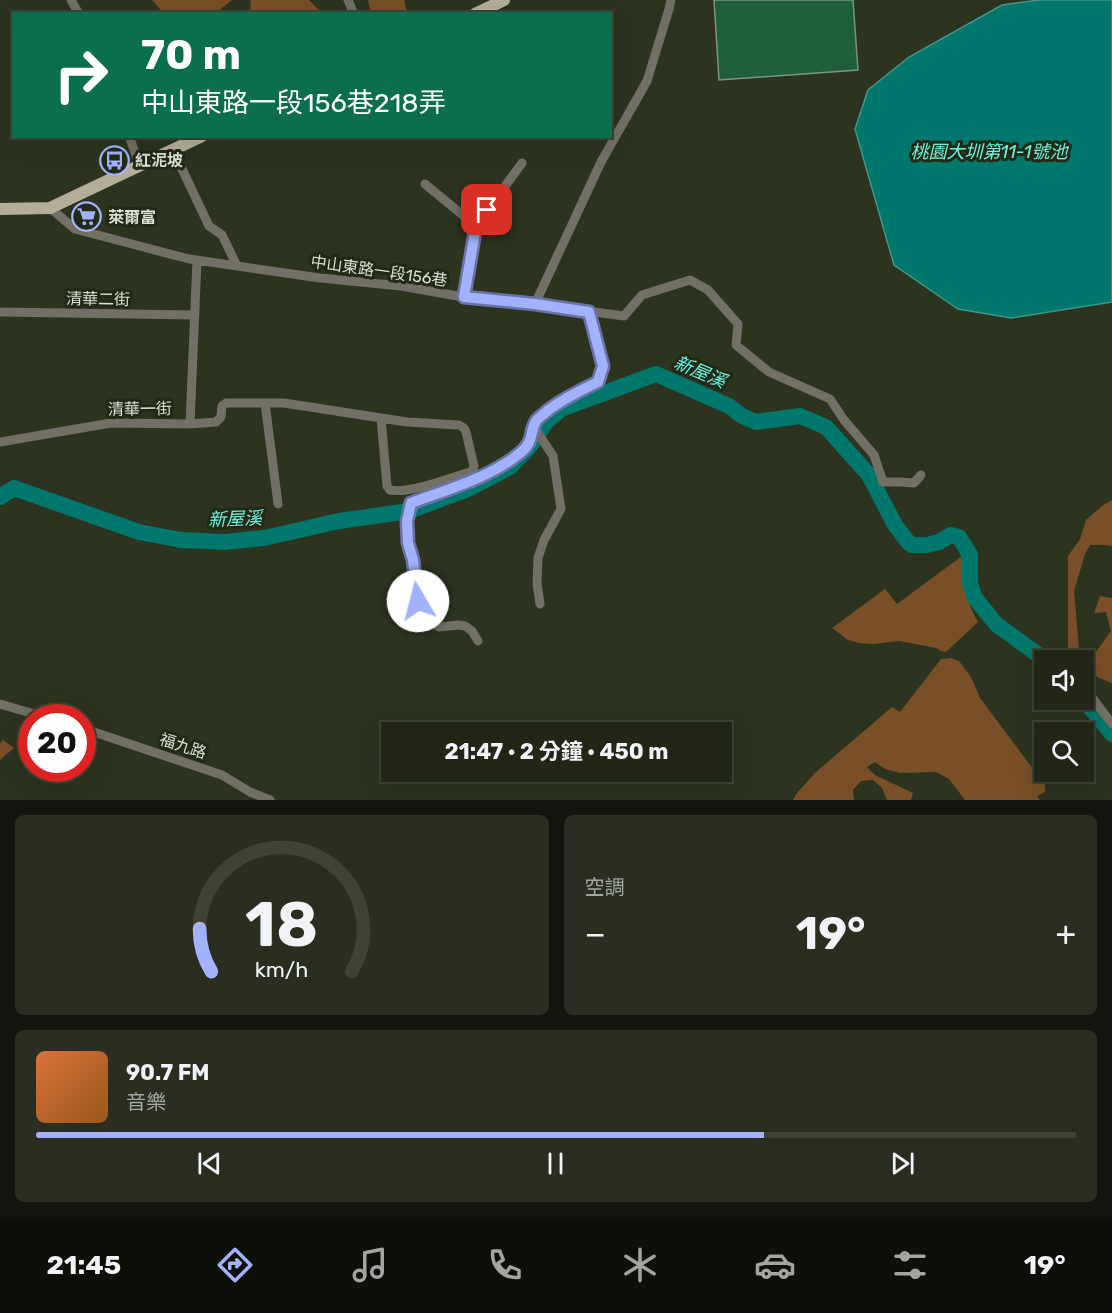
<!DOCTYPE html>
<html lang="zh-TW">
<head>
<meta charset="utf-8">
<style>
  :root { --surface:#212617; --page:#292e20; --text:#f1f3f6; --muted:#a2a5a1; --line:#3e4336; --accent:#a2b2fd }
  body { margin:0; font-family:Rubik,"Noto Sans TC",sans-serif; background:var(--page); color:var(--text); height:100vh; display:flex; flex-direction:column; font-size:22px; white-space:nowrap }
  * { box-sizing:border-box; margin:0 }
  p { font-size:20px; color:var(--muted) }
  .icon { flex:none; width:33px; height:33px; fill:none; stroke:currentColor; stroke-width:2; stroke-linecap:round; stroke-linejoin:round }
  .map { position:relative; height:800px; overflow:hidden }
  .details { display:flex; flex-direction:column; gap:15px; padding:15px; background:#12150d; flex:1 }
  .details>* { flex:none }
  .guide { position:absolute; left:12px; top:12px; width:600px; height:126px; border-radius:0px; box-shadow:0 6px 24px #0002,0 0 0 2px var(--line); background:#0b6e4f; color:#fff; overflow:hidden }
  .buttons { position:absolute; left:1034px; top:650px; display:grid; gap:12px }
  .buttons a { display:grid; place-items:center; width:60px; height:60px; border-radius:0px; background:var(--surface); box-shadow:0 6px 24px #0002,0 0 0 2px var(--line); font-size:30px }
  .speed { position:absolute; left:18px; top:704px; display:flex; gap:12px; font-size:30px; font-weight:700; text-align:center }
  .speed>* { display:grid; place-content:center; width:78px; height:78px; border-radius:50%; background:var(--surface); box-shadow:0 6px 24px #0002,0 0 0 2px var(--line); line-height:1 }
  .speed .limit { border:9px solid #d22; background:#fff; color:#111 }
  .pin { position:absolute; display:grid; place-items:center; width:51px; height:51px; color:#fff; margin:-26px; border-radius:12px; box-shadow:0 3px 9px #0006 }
  .me { position:absolute; width:66px; margin:-33px; rotate:352deg; stroke-linejoin:round; filter:drop-shadow(0 0 4px #0008) }
  .turn { display:flex; align-items:center; gap:21px; height:126px; padding:0 30px; font-size:27px }
  .turn .icon { width:78px; height:78px; stroke-width:2.5 }
  .turn b { display:block; font-size:42px; line-height:51px }
  .big { font-size:45px; font-weight:700; line-height:1.1 }
  .details .widget { flex:1; display:flex; flex-direction:column; justify-content:center; gap:9px; min-width:0; padding:0 21px; border-radius:9px; background:var(--page) }
  .details .dial { align-items:center; gap:0 }
  .dial svg { height:156px; overflow:visible; fill:none; stroke:var(--line); stroke-width:7; stroke-linecap:round; text-anchor:middle }
  .dial text { fill:var(--text); stroke:none }
  .song { display:flex; align-items:center; gap:18px }
  .cover { width:72px; height:72px; border-radius:9px; background:linear-gradient(135deg,hsl(20 70% 55%),hsl(30 70% 35%)) }
  .played { height:6px; border-radius:3px; background:linear-gradient(90deg,var(--accent) 70%,var(--line) 70%) }
  .keys { display:flex; justify-content:space-around; direction:ltr }
  .heat { display:flex; justify-content:space-between; align-items:center; font-size:33px; direction:ltr }
  .details .tiles { flex:1; display:grid; gap:15px; grid-template-columns:1fr 1fr }
  .widget:last-child { grid-column:span 2 }
  .trip { position:absolute; left:381px; top:722px; width:351px; height:60px; border-radius:0px; background:var(--surface); box-shadow:0 6px 24px #0002,0 0 0 2px var(--line); font-weight:700; line-height:60px; text-align:center }
  .menu { display:flex; height:96px; justify-content:space-around; align-items:center; background:#0d0f09; color:var(--muted) }
  .menu .icon { width:42px; height:42px }
  .menu .on { color:var(--accent) }
  .menu b { font-size:27px; color:var(--text) }
  .map>svg:first-child { display:block }
  .green { fill:#784f27 }
  .water { fill:#00776c; stroke:#41968b; stroke-width:1.5 }
  .lines { fill:none; stroke-linecap:round; stroke-linejoin:round }
  .river { stroke:#00776c; stroke-width:16 }
  .building { fill:#1f603a; stroke:#7c9382; stroke-width:1.5 }
  .minor { stroke:#726f65; stroke-width:9 }
  .major { stroke:#b4ae98; stroke-width:12 }
  .route-casing { stroke:#6974a4; stroke-width:15 }
  .route { stroke:#a2b2fd; stroke-width:10 }
  .labels { text-anchor:middle; dominant-baseline:central; stroke-width:6; stroke-linejoin:round; paint-order:stroke }
  .poi-label { font-size:16px; font-weight:bold; fill:#dadfd2; stroke:#222915; text-anchor:start }
  .street-label { font-size:16px; fill:#dadfd2; stroke:#222915 }
  .water-label { font-size:18px; font-style:italic; fill:#6df3e2; stroke:#222915 }
</style>
</head>
<body>
<div class="map">
<svg width="1112" height="800" viewBox="0 0 1112 800">
  <rect width="100%" height="100%" fill="#2c331f"/>
  <path class="green" d="M 152,0 L 232,0 L 216,13 L 164,14 Z
    M 251,0 L 309,0 L 322,13 L 250,13 Z
    M 368,0 L 404,0 L 407,13 L 371,13 Z
    M 1112,500 L 1112,546 L 1105,545 L 1090,545 L 1085,554 L 1074,591 L 1080,660 L 1068,660 L 1068,556 L 1080,539 L 1086,520 L 1102,506 Z
    M 962,556 C 963,585 964,596 978,622 L 946,652 L 941,651 L 936,648 L 899,641 L 874,644 L 859,643 L 848,640 L 832,628 L 885,589 L 897,604 Z
    M 1100,596 L 1112,598 L 1112,683 L 1097,677 L 1091,659 L 1111,631 L 1106,612 L 1094,613 Z
    M 951,658 L 959,661 L 971,677 L 980,698 L 1045,785 L 1045,792 L 1037,796 L 1040,800 L 965,800 L 949,779 L 936,772 L 900,773 L 885,769 L 875,762 L 867,767 L 875,775 L 913,793 L 911,800 L 887,800 L 882,788 L 873,780 L 861,781 L 853,790 L 854,800 L 793,800 L 796,794 L 816,772 L 892,707 L 900,712 L 941,659 Z
    M 3,740 L 14,748 L 0,760 L 0,743 Z"/>
  <path class="water" d="M 1039,0 L 1112,0 L 1112,302 L 1011,318 L 958,309 L 894,265 L 855,129 L 868,90 L 909,57 L 1002,5 Z"/>
  <g class="lines">
    <path class="river" d="M 0,497 L 14,488 L 139,532 L 181,540 L 225,542 L 264,538 L 339,521 L 409,511 L 468,489 L 510,467 L 531,445 L 546,422 L 561,409 L 656,374 L 729,406 L 742,416 L 756,422 L 800,416 L 826,427 L 869,475 L 895,525 L 908,542 L 912,545 L 927,545 L 939,542 L 951,535 L 959,537 L 970,555 L 970,583 L 975,598 L 996,624 L 1045,660
      M 1083,699 L 1112,734"/>
  </g>
  <path class="building" d="M 714,0 L 853,0 L 858,70 L 719,80 Z"/>
  <g class="lines">
    <path class="minor" d="M 71,0 L 79,14
      M 348,0 L 354,14
      M 129,136 L 140,166
      M 173,150 L 209,226 L 222,235 L 237,266
      M 425,184 L 476,226
      M 50,208 L 75,229 L 189,259 L 320,278 L 401,286 L 463,297 L 535,304 L 624,316 L 642,295 L 690,280 L 708,290 L 738,324 L 736,345 L 769,372 L 830,399 L 844,420 L 874,455 L 883,482 L 901,482 L 914,483 L 921,475
      M 463,297 L 476,226 L 522,163
      M 535,304 L 601,162 L 647,81 L 669,9 L 671,0
      M 0,312 L 195,315
      M 265,403 L 278,504
      M 190,424 L 216,422 L 221,417 L 222,406 L 226,403 L 284,403 L 407,422 L 459,425 L 464,428 L 466,432 L 474,466 L 473,470 L 470,472 C 450,478 410,494 390,490 L 387,486 L 381,418
      M 0,442 L 111,423 L 190,424 L 197,260
      M 540,604 L 537,583 L 538,558 L 544,540 L 561,509 L 553,456 L 534,427 C 541,408 580,391 598,382 L 603,366 L 589,312
      M 478,641 L 472,631 L 465,626 L 458,625 L 439,627 L 434,624 L 419,601 L 413,560 L 408,542 L 407,521 L 411,503 C 442,492 505,472 525,448 C 531,442 532,435 534,427
      M 1088,692 L 1112,724
      M 0,704 L 45,717
      M 82,728 L 222,775 L 250,792 L 270,800"/>
    <path class="major" d="M 475,14 L 504,0
      M 0,209 L 50,208 L 202,136"/>
  </g>
  <g class="lines">
    <defs>
      <path id="route" d="M 418,601 L 413,560 L 408,543 L 407,521 L 411,503 C 446,490 492,477 520,453 C 535,441 529,433 536,421 C 538,418 543,415 546,412 C 562,399 580,391 598,382 L 603,366 L 589,312 L 535,304 L 464,297 L 476,226 L 487,210"/>
    </defs>
    <use href="#route" class="route-casing"/>
    <use href="#route" class="route"/>
  </g>
  <defs>
    <symbol id="bus-ring" viewBox="-11 -11 22 22"><circle r="9.5" fill="#222915" stroke="#a2b2fd" stroke-width="1.5"/><path d="M-5-6H5V4H4V6H2V4H-2V6H-4V4H-5ZM-3.5-4V0h7V-4ZM-3.5 1.2v1.5H-2V1.2ZM2 1.2v1.5H3.5V1.2Z" fill="#a2b2fd"/></symbol>
    <symbol id="supermarket-ring" viewBox="-11 -11 22 22"><circle r="9.5" fill="#222915" stroke="#a2b2fd" stroke-width="1.5"/><path d="M-6-5.5h2.5l.6 2H6L4.5 2H-2.5L-4.4-4H-6ZM-1.5 3.2a1.3 1.3 0 1 0 .1 0ZM3 3.2a1.3 1.3 0 1 0 .1 0Z" fill="#a2b2fd"/></symbol>
  </defs>
  <g fill-rule="evenodd">
    <use href="#bus-ring" x="98" y="144" width="33" height="33"/>
    <use href="#supermarket-ring" x="70" y="200" width="33" height="33"/>
  </g>
  <g class="labels">
    <g class="poi-label">
      <text x="135" y="160">紅泥坡</text>
      <text x="108" y="217">萊爾富</text>
    </g>
    <g class="street-label">
      <text transform="translate(379 271) rotate(8)">中山東路一段156巷</text>
      <text transform="translate(98 299) rotate(1)">清華二街</text>
      <text transform="translate(140 409) rotate(-1)">清華一街</text>
      <text transform="translate(183 746) rotate(18)">福九路</text>
    </g>
    <g class="water-label">
      <text x="989" y="152">桃園大圳第11-1號池</text>
      <text transform="translate(700 372) rotate(23)">新屋溪</text>
      <text transform="translate(235 519) rotate(-2)">新屋溪</text>
    </g>
  </g>
</svg>
<div class="buttons">
<a><svg class="icon" aria-label="sound" viewBox="0 0 24 24"><path d="M4 9h4l5-4v14l-5-4H4zM17 9q2 3 0 6"/></svg></a>
<a><svg class="icon" aria-label="search" viewBox="0 0 24 24"><circle cx="10" cy="10" r="6"/><path d="M15 15l6 6"/></svg></a>
</div>
<div class="speed"><div class="limit">20</div></div>
<div class="pin" style="left:487px;top:210px;background:#d93025"><svg class="icon" aria-label="arrive" viewBox="0 0 24 24"><path d="M6 21V4h12l-3 4 3 4H6"/></svg></div>
<svg class="me" style="left:418px;top:601px" viewBox="-20 -20 40 40"><circle r="19" fill="#fff"/><path d="M0-13L10 11 0 6-10 11z" fill="#a2b2fd"/></svg>
<div class="trip">21:47 · 2 分鐘 · 450 m</div>
<div class="guide">
<div class="turn"><svg class="icon" aria-label="right" viewBox="0 0 24 24"><path d="M7 20v-9h11M14 6l5 5-5 5"/></svg><div><b>70 m</b>中山東路一段156巷218弄</div></div>
</div>
</div>
<section class="details">
<div class="tiles">
<div class="widget dial"><svg viewBox="0 0 100 80">
<path d="M14 69A42 42 0 1 1 86 69"/>
<path d="M14 69A42 42 0 0 1 8 47" stroke="#a2b2fd"/>
<text x="50" y="56" font-size="32" font-weight="700">18</text>
<text x="50" y="72" font-size="11">km/h</text>
</svg></div>
<div class="widget"><p>空調</p>
<div class="heat"><a>−</a><b class="big">19°</b><a>+</a></div>
</div>
<div class="widget">
<div class="song"><i class="cover"></i><div><b>90.7 FM</b><p>音樂</p></div></div>
<div class="played"></div>
<div class="keys"><svg class="icon" aria-label="previous" viewBox="0 0 24 24"><path d="M18 5L8 12l10 7zM5 5v14"/></svg><svg class="icon" aria-label="pause" viewBox="0 0 24 24"><path d="M8 5v14M16 5v14"/></svg><svg class="icon" aria-label="next" viewBox="0 0 24 24"><path d="M6 5l10 7-10 7zM19 5v14"/></svg></div>
</div>
</div>
</section>
<nav class="menu">
<b>21:45</b>
<svg class="icon on" aria-label="directions" viewBox="0 0 24 24"><path d="M12 3l9 9-9 9-9-9zM9 14v-3h6M13 9l2 2-2 2"/></svg>
<svg class="icon" aria-label="music" viewBox="0 0 24 24"><path d="M9 18V5l10-2v13"/><circle cx="6" cy="18" r="3"/><circle cx="16" cy="16" r="3"/></svg>
<svg class="icon" aria-label="phone" viewBox="0 0 24 24"><path d="M5 4h4l2 5-3 2q2 4 5 5l2-3 5 2v4C11 20 4 13 5 4z"/></svg>
<svg class="icon" aria-label="climate" viewBox="0 0 24 24"><path d="M12 3v18M4 7l16 10M4 17L20 7"/></svg>
<svg class="icon" aria-label="car" viewBox="0 0 24 24"><path d="M5 17H2v-5l4-1 3-4h7l3 4 3 1v5h-3M9 17h6M6 11h13"/><circle cx="7" cy="17" r="2"/><circle cx="17" cy="17" r="2"/></svg>
<svg class="icon" aria-label="filters" viewBox="0 0 24 24"><path d="M4 7h16M4 17h16"/><circle cx="9" cy="7" r="2"/><circle cx="15" cy="17" r="2"/></svg>
<b>19°</b>
</nav>
</body>
</html>
